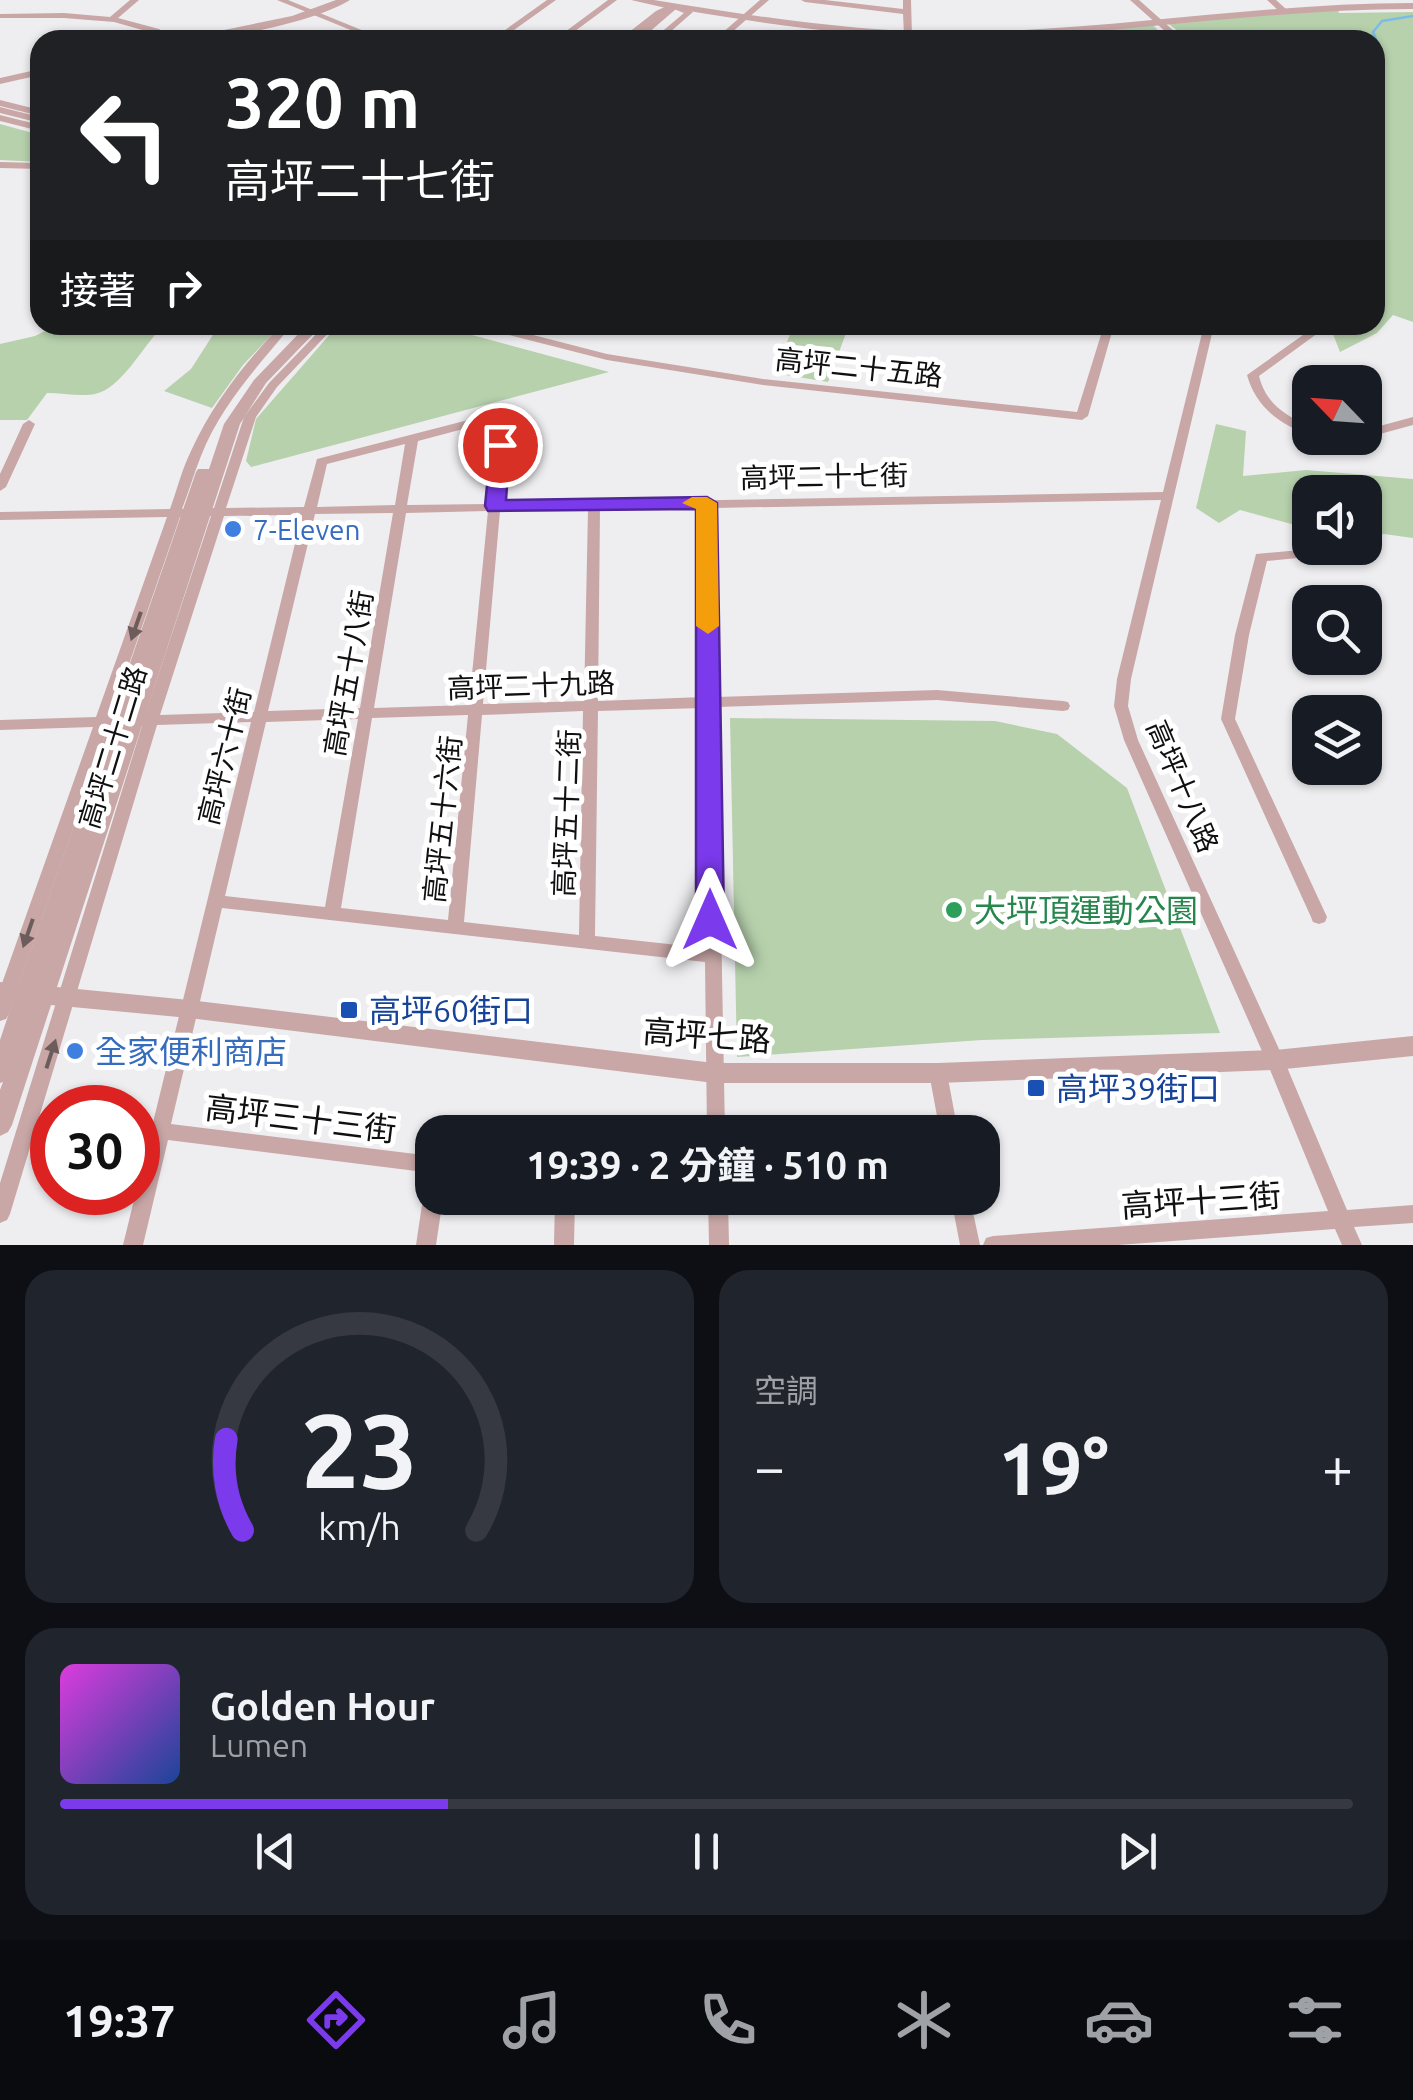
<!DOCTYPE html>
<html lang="zh-TW">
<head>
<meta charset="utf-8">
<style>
  :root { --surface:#171b24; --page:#20242c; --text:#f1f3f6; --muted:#9ea1a6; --line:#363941; --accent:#7c3aed }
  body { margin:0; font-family:Ubuntu,"Noto Sans TC",sans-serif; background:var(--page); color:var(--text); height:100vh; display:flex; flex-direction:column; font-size:38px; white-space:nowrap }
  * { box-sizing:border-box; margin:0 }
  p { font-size:32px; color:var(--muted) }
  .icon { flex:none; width:55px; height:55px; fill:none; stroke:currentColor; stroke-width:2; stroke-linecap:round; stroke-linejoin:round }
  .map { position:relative; height:1245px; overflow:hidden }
  .panel { display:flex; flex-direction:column; gap:25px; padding:25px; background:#0d0f14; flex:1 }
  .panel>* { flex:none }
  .top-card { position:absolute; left:30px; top:30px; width:1355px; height:305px; border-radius:30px; box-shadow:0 2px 8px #0004; background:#202124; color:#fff; overflow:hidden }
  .needle { width:65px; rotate:295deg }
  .buttons { position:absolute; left:1292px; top:365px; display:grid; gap:20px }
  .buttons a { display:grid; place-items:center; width:90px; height:90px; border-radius:20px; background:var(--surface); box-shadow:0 2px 8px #0004; font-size:50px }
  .speed { position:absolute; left:30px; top:1085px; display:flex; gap:20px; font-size:50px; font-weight:700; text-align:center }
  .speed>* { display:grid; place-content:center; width:130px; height:130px; border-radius:50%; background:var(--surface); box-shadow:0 2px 8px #0004; line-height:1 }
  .speed .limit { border:15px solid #d22; background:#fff; color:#111 }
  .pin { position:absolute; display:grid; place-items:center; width:85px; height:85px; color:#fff; margin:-42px; border:5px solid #fff; border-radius:50%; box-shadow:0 2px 10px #0007 }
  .me { position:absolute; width:110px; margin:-55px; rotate:0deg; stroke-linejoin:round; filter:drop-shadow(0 0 8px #0008) }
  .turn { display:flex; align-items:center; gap:35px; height:210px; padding:0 30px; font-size:45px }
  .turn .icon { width:130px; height:130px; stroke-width:2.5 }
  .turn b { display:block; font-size:70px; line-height:85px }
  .then { display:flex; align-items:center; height:95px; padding:0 30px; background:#0003; gap:20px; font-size:38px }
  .big { font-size:75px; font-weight:700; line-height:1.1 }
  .panel .widget { flex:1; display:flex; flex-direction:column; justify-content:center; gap:15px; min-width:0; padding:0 35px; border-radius:30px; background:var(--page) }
  .panel .dial { align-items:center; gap:0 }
  .dial svg { height:260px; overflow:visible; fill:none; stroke:var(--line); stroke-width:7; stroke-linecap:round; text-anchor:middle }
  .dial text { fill:var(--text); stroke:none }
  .song { display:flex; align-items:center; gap:30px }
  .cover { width:120px; height:120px; border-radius:15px; background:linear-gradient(135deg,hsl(300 70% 55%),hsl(220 70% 35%)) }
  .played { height:10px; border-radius:5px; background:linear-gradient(90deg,var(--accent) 30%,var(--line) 30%) }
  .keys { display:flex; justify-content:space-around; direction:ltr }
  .heat { display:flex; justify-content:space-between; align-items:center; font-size:55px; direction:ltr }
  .panel .tiles { flex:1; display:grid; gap:25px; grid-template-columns:1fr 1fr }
  .widget:last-child { grid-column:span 2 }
  .trip { position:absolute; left:415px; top:1115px; width:585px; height:100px; border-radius:30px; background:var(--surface); box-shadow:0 2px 8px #0004; font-weight:700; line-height:100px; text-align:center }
  .dock { display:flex; height:160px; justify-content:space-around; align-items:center; background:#090b0e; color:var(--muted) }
  .dock .icon { width:70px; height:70px }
  .dock .active { color:var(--accent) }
  .dock b { font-size:45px; color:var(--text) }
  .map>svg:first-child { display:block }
  .green { fill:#b7d1ad }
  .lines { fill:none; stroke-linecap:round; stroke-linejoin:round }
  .stream { stroke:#7cbbe7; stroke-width:2.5 }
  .minor { fill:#c9a7a7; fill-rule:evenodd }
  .tertiary { fill:#c9a7a7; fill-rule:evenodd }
  .oneway { fill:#6c5c5c }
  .route { fill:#7c3aed; stroke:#51269a; stroke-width:2.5 }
  .slow { fill:#f59e0b }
  .shop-dot { fill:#3f7fe0; stroke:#fff; stroke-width:4 }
  .leisure-dot { fill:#2e9e5b; stroke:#fff; stroke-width:4 }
  .transit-dot { fill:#1a4fb4; stroke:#fff; stroke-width:4 }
  .labels { text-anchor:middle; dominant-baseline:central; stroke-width:10; stroke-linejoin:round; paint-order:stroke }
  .street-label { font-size:28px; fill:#101011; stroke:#fff }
  .shop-label { font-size:28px; fill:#366cbe; stroke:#fff; text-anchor:start }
  .near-leisure-label { font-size:32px; fill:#27864d; stroke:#fff; text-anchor:start }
  .near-transit-label { font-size:32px; fill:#164399; stroke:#fff; text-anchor:start }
  .near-street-label { font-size:32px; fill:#101011; stroke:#fff }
  .near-shop-label { font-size:32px; fill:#366cbe; stroke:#fff; text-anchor:start }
</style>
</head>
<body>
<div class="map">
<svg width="1413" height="1245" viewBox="0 0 1413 1245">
  <rect width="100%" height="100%" fill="#eeeef1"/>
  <path class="green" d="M 1338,9 L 1339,13 L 1413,12 L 1413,322 L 1393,315 L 1377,333 L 1340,352 L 1333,334 L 1340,325 L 1375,325 L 1375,40 L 1190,40 L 1166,22 Z
    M 1153,25 L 1167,40 L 915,40 Z
    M 0,124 L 40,135 L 40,162 L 0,160 Z
    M 57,325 L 281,325 L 243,365 L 212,408 L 164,391 L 191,369 L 218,327 L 162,327 C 144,345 121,389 95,394 C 81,397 62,393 47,393 L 27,420 L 0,420 L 0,344 L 35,336 Z
    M 338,325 L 466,325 L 461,332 L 609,372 L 251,467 L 246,461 L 256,419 Z
    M 794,325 L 849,325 L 828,382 L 774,373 Z
    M 1216,424 L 1246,431 L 1243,476 L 1306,470 L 1413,479 L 1413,538 L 1384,534 L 1365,539 L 1365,492 L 1310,492 L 1310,529 L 1240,510 L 1219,523 L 1196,508 Z
    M 730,718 L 995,721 L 1057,734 L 1127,788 L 1220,1033 L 982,1040 L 737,1057 Z"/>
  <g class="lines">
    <path class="stream" d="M 1375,58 L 1380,49 L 1373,32 L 1382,21 L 1413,16"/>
    <path class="minor" d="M 130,0 L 139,0 L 118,18 L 159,29 L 174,40 L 165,40 L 153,33 L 114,22 L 64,18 L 0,18 L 0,14 L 64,13 L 110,17 Z
      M 277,0 L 288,0 L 386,40 L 375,40 Z
      M 547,0 L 556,0 L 500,40 L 491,40 Z
      M 608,0 L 617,0 L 563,40 L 554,40 Z
      M 760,0 L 769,0 L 723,40 L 714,40 Z
      M 801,0 L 825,0 L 903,9 L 903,0 L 911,0 L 912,36 L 909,40 L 900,40 L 904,35 L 903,14 L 805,2 Z
      M 1130,0 L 1139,0 L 1184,40 L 1175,40 Z
      M 1267,0 L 1276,0 L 1286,9 L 1279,11 Z
      M 671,4 L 677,4 L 693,12 L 661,40 L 652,40 L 684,13 L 674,9 C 656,17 638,40 619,40 L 656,11 Z
      M 0,100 L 40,110 L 40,116 L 0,106 Z
      M 0,115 L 40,125 L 40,131 L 0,121 Z
      M 0,162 L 40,163 L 40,169 L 0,168 Z
      M 281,325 L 292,325 C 258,366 221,405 201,456 C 194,473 189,491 182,509 L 214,508 L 244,417 L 269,383 L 325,325 L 336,325 L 277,387 L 256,417 L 226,508 L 304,507 L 317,459 L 503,411 L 509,415 L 501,504 L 1163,492 L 1204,325 L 1214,325 L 1131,679 L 1128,706 L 1138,740 L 1284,1060 L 1347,1210 L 1413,1205 L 1413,1223 L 1354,1227 L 1362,1245 L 1342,1245 L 1335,1229 L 1118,1245 L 983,1245 L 986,1238 L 993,1236 L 1328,1211 L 1266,1060 L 1124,740 L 1114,706 L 1117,679 L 1161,500 L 713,508 L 717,697 L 937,690 L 1063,701 L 1068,702 L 1070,706 L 1068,710 L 1063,711 L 937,700 L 717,707 L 725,1132 L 707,1132 L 705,962 L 222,908 L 171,1124 L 432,1156 L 432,1173 L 168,1140 L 143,1245 L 123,1245 L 251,722 L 157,725 L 10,1214 L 7,1220 L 0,1223 L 0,1183 L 142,726 L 108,727 L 9,1014 L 6,1019 L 0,1021 L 0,989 L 93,727 L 0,730 L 0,720 L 96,717 L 167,517 L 0,520 L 0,512 L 170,509 C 177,490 182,469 191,451 C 213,403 245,363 281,325 ZM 497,420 L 488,504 L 407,505 L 418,441 ZM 405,444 L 395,505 L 317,507 L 327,464 ZM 701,508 L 703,697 L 598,701 L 600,510 ZM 588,510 L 584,701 L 483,704 L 500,511 ZM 488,511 L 469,705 L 374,708 L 406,513 ZM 393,513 L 360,708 L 268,711 L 315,514 ZM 302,515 L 254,712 L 160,715 L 224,516 ZM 211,516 L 145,715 L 111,716 L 180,517 ZM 703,708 L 705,948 L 595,936 L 598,711 ZM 583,711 L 579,935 L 464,922 L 482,715 ZM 468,715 L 448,920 L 341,908 L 372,718 ZM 358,719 L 325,907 L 225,896 L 266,722 Z
      M 476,325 L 494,325 L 607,354 L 763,379 L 1077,412 L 1104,325 L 1114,325 L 1088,416 L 1082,420 L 763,385 L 607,360 L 477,327 Z
      M 1317,325 L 1329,325 L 1259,376 C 1266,404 1285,415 1310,427 L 1310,435 C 1279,424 1256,407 1247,375 Z
      M 1413,417 L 1413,425 L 1369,437 L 1365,438 L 1365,430 Z
      M 29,420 L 35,424 L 6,487 L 0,491 L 0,474 L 23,424 Z
      M 1373,543 L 1378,544 L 1380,547 L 1378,550 L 1267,561 L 1249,635 L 1235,719 L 1327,917 L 1325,922 L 1319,924 L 1313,922 L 1311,917 L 1221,719 L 1235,635 L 1256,554 L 1322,548 L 1365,548 L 1365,544 Z
      M 938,1065 L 944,1067 L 947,1073 L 958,1132 L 940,1132 L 929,1073 L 932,1067 Z
      M 432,1189 L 432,1198 L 443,1198 L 436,1245 L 416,1245 L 423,1198 L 426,1192 Z
      M 555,1198 L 575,1198 L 574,1245 L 554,1245 Z
      M 708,1198 L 728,1198 L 729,1245 L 709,1245 Z
      M 951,1198 L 970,1198 L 980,1245 L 960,1245 Z"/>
    <path class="tertiary" d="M 336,0 L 350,0 C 310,24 222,40 175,40 L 292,16 Z
      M 631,0 L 654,0 C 760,17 865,34 972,32 C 1120,29 1265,3 1413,3 L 1413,9 C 1265,9 1119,35 972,38 C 872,40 774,25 676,9 L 640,40 L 629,40 L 666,8 Z
      M 40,69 L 40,75 L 0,84 L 0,78 Z
      M 0,107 L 40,117 L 40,123 L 0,113 Z
      M 307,325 L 322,325 L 266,383 L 240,424 L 57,987 L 189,1000 L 714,1063 L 938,1063 L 1275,1050 L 1413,1036 L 1413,1056 L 1275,1070 L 938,1083 L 714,1083 L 189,1018 L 51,1005 L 12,1125 L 8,1132 L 0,1136 L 0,1090 L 3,1082 L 0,1083 L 0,1040 L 13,1001 L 0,1000 L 0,982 L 19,984 L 196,472 L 198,469 L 209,469 L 224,424 L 254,380 Z"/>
  </g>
  <defs><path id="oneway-solid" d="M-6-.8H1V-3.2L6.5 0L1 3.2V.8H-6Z" transform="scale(2.5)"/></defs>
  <g class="oneway">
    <use href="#oneway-solid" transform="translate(136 626) rotate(109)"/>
    <use href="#oneway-solid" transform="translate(28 933) rotate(109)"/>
    <use href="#oneway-solid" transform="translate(51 1054) rotate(-72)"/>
  </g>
  <path class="route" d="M 500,439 L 510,445 L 506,500 L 707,497 L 717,503 L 724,920 L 720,928 L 710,931 L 701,928 L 696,920 L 696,509 L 488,511 L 485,506 L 491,445 Z"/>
  <path class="slow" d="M 692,497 L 707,497 L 717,503 L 719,626 L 708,634 L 696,626 L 696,509 L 682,503 Z"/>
  <g class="shop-dot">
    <circle cx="233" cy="529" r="10"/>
    <circle cx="75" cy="1051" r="10"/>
  </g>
  <circle class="leisure-dot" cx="954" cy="910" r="10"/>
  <g class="transit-dot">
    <rect x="339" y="1000" width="20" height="20" rx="5"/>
    <rect x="1026" y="1078" width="20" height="20" rx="5"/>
  </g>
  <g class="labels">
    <g class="street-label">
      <text transform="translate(859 367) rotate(6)">高坪二十五路</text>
      <text transform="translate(824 476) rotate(-1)">高坪二十七街</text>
      <text transform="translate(348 673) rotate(-80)">高坪五十八街</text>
      <text transform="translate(531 685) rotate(-2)">高坪二十九路</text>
      <text transform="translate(112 747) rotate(-73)">高坪二十二路</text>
      <text transform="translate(224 756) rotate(-76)">高坪六十街</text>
      <text transform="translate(1183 786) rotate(67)">高坪十八路</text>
      <text transform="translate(566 813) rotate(-88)">高坪五十二街</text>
      <text transform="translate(442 819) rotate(-84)">高坪五十六街</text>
    </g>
    <g class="shop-label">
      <text x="253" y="529">7-Eleven</text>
    </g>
    <g class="near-leisure-label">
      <text x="974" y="910">大坪頂運動公園</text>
    </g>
    <g class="near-transit-label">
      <text x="369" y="1010">高坪60街口</text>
      <text x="1056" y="1088">高坪39街口</text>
    </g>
    <g class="near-street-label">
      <text transform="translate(707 1035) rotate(4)">高坪七路</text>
      <text transform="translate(301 1118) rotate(7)">高坪三十三街</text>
      <text transform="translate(1201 1200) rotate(-4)">高坪十三街</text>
    </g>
    <g class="near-shop-label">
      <text x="95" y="1051">全家便利商店</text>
    </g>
  </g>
</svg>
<div class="buttons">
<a><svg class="needle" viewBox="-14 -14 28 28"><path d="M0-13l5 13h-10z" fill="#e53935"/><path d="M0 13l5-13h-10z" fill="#9ea1a6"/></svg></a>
<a><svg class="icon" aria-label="sound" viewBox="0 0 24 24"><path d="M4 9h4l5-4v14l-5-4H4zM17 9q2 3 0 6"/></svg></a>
<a><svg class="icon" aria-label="search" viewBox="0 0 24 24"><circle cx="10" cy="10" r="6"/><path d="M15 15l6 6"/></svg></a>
<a><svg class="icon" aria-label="layers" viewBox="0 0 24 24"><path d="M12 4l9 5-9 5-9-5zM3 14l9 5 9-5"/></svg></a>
</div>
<div class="speed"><div class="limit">30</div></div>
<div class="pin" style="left:500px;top:445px;background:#d93025"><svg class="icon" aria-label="arrive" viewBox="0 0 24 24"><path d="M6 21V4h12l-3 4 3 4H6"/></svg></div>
<svg class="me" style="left:710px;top:920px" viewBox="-20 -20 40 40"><path d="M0-17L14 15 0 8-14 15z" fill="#7c3aed" stroke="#fff" stroke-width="4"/></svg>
<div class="trip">19:39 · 2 分鐘 · 510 m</div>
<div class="top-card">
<div class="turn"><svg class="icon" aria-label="left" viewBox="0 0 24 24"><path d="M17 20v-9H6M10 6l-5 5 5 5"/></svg><div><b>320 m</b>高坪二十七街</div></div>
<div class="then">接著<svg class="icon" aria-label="right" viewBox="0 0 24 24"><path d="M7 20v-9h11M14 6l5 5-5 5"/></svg></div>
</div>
</div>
<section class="panel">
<div class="tiles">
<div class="widget dial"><svg viewBox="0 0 100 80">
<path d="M14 69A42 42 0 1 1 86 69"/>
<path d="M14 69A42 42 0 0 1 9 41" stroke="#7c3aed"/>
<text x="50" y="56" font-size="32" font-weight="700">23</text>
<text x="50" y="72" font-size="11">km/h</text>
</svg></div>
<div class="widget"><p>空調</p>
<div class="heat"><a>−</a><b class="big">19°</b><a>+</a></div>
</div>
<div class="widget">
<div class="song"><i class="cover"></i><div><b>Golden Hour</b><p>Lumen</p></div></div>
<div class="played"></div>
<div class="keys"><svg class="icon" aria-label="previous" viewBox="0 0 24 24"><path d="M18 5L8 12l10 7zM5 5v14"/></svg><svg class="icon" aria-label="pause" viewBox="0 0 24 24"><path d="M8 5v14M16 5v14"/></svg><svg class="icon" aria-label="next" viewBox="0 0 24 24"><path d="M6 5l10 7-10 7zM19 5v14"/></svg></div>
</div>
</div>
</section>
<nav class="dock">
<b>19:37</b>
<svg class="icon active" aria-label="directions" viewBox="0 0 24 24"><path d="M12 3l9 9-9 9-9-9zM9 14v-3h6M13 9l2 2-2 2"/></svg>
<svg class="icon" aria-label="music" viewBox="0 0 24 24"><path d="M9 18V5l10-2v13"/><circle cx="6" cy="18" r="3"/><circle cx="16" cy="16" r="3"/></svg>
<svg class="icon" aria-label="phone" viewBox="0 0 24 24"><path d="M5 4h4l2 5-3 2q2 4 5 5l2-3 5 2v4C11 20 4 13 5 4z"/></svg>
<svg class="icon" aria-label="climate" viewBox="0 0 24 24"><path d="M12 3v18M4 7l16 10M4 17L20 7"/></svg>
<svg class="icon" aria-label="car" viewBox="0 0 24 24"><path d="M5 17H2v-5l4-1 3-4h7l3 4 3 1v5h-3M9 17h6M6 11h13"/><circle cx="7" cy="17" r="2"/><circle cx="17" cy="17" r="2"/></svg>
<svg class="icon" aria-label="filters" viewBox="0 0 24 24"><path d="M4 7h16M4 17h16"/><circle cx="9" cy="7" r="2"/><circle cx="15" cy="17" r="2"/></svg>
</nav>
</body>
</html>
